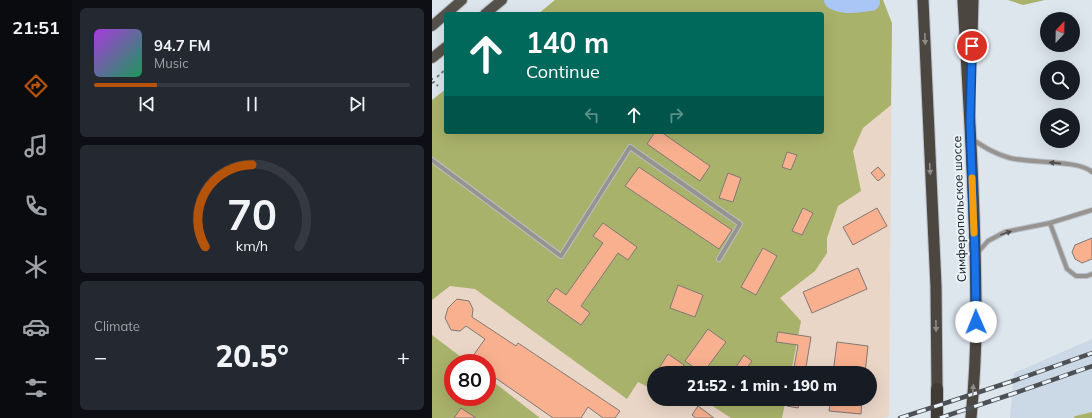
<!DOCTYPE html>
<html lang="en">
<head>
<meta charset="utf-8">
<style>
  :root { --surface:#171b24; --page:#242831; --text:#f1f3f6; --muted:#9ea1a6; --line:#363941; --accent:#b45309 }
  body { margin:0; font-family:Mulish,sans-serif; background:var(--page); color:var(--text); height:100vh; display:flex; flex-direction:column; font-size:15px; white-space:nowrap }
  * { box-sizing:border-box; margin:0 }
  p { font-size:13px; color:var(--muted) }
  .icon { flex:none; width:22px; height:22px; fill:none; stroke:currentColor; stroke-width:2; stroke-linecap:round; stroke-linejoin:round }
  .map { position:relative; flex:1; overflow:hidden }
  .sheet { display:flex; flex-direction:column; gap:8px; padding:8px; background:#0d0f14; width:360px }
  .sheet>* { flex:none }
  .guide { position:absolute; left:12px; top:12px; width:380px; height:122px; border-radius:4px; box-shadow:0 4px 16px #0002; background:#00695c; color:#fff; overflow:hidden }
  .needle { width:26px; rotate:22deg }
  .fabs { position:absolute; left:608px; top:12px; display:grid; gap:8px }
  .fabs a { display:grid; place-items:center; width:40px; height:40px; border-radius:50%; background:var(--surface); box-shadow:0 4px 16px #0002; font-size:20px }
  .speed { position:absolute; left:12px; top:354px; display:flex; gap:8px; font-size:20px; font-weight:700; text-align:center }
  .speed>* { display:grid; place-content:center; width:52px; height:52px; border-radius:50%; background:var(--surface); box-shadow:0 4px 16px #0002; line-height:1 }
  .speed .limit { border:6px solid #d22; background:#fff; color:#111 }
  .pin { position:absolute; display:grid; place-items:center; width:34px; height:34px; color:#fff; margin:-17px; border:2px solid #fff; border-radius:50%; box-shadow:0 1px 4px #0007 }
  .me { position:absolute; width:44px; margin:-22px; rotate:359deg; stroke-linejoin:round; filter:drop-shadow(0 0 3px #0008) }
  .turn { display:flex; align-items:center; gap:14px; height:84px; padding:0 16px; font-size:18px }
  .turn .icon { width:52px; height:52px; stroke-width:2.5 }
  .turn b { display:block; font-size:28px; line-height:34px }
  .lanes { display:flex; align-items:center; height:38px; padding:0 16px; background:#0003; justify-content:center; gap:20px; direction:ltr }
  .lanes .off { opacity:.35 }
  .big { font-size:30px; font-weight:800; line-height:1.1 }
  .sheet .widget { flex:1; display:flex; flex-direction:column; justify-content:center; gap:6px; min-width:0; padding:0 14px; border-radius:6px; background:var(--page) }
  .sheet .dial { align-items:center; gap:0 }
  .dial svg { height:104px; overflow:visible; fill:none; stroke:var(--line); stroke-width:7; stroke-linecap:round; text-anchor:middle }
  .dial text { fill:var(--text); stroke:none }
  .song { display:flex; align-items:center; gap:12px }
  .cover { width:48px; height:48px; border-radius:6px; background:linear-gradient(135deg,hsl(280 70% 55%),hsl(150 70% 35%)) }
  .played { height:4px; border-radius:2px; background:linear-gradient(90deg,var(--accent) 20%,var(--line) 20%) }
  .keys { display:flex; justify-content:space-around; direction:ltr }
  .heat { display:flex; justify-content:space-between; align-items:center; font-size:22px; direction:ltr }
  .trip { position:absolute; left:215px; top:366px; width:230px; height:40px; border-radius:20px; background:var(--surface); box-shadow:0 4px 16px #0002; font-weight:800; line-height:40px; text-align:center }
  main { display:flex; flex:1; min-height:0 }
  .tab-bar { display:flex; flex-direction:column; width:72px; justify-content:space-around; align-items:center; background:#090b0e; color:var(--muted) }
  .tab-bar .icon { width:28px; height:28px }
  .tab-bar .active { color:var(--accent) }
  .tab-bar b { font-size:18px; color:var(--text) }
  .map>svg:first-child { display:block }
  .built { fill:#cbd8e5 }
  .industrial { fill:#ead6c7; fill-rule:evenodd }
  .forest { fill:#a9b26a }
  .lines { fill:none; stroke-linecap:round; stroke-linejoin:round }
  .river { stroke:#aac6f7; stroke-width:18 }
  .building { fill:#f8b08f; stroke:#817874 }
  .service-casing { stroke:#b9c0c7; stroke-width:6 }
  .primary-casing { stroke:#b9c0c7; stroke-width:12 }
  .trunk-casing { stroke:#b9c0c7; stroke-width:13 }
  .motorway-casing { stroke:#b9c0c7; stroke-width:14 }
  .path { stroke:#73787e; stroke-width:2; stroke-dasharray:3 3; stroke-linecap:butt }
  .service { stroke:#979390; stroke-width:4 }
  .primary { stroke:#57514c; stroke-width:10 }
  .trunk { stroke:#4c4640; stroke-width:11 }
  .motorway { stroke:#413b35; stroke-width:12 }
  .rail-casing { stroke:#4d5155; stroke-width:4.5 }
  .rail { stroke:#ebf3fa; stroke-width:3; stroke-dasharray:9; stroke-linecap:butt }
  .oneway { fill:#8c8b8a }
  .oneway2 { fill:#4e4e4e }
  .route-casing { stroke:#114b97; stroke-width:10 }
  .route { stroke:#1a73e8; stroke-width:7 }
  .slow { stroke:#f59e0b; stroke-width:7 }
  .labels { text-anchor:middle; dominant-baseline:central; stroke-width:4; stroke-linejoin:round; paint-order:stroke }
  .street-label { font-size:12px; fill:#131518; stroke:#ebf3fa }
</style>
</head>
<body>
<main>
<nav class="tab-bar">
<b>21:51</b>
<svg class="icon active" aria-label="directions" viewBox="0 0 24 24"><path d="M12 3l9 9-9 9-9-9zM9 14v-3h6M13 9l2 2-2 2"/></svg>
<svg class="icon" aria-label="music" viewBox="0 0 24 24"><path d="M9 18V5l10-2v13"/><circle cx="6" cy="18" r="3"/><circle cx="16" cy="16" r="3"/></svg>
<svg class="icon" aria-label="phone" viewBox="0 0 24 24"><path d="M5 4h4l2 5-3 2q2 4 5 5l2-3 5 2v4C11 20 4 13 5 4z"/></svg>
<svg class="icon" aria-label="climate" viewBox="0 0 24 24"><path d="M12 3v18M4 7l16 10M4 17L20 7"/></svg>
<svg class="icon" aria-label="car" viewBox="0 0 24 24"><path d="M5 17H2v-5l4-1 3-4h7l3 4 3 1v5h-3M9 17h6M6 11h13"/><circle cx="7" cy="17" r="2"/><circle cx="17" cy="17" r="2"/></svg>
<svg class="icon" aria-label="filters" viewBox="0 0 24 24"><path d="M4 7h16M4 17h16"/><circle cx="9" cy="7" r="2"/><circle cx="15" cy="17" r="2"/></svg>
</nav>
<section class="sheet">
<div class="widget">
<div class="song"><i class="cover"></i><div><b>94.7 FM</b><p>Music</p></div></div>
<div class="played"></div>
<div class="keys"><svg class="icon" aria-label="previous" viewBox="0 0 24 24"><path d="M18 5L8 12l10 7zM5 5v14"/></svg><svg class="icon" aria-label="pause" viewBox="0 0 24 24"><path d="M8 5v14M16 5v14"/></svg><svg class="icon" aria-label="next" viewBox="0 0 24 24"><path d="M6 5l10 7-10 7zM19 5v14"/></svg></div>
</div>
<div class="widget dial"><svg viewBox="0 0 100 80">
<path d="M14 69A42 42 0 1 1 86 69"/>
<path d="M14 69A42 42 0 0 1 50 6" stroke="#b45309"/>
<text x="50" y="56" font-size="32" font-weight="700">70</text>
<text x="50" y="72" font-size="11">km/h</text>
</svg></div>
<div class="widget"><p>Climate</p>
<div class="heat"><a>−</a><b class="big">20.5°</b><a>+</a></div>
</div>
</section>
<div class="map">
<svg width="660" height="418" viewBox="0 0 660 418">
  <rect width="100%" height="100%" fill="#dde5ed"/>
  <path class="built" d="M 660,339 L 660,412 L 643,416 L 641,418 L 578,418 L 582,373 Z"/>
  <path class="industrial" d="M 123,0 L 414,0 L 460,23 L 457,416 L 450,418 L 0,418 L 0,100 L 14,89 L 14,132 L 390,132 L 390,14 L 106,14 ZM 21,363 L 55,363 L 55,397 L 21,397 ZM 222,373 L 438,373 L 438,399 L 222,399 Z"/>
  <path class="forest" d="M 123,0 L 451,0 L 460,23 L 459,105 L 431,128 L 421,151 L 429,191 L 406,206 L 395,238 L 395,253 L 383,271 L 348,298 L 369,321 L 359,373 L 222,373 L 222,390 L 206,382 L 195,399 L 43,289 L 18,286 L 0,300 L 0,100 L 14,89 L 14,132 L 390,132 L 390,14 L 106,14 Z
    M 576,0 L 613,0 L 591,5 Z
    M 0,335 L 37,363 L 21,363 L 21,397 L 55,397 L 55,377 L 108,418 L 0,418 Z
    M 270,399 L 354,399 L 350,418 L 299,418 Z
    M 660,412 L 660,418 L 641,418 L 643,416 Z"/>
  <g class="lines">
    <path class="river" d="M 401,0 C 414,7 425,3 439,2"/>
  </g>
  <path class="building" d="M 223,132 L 229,132 L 278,166 L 268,181 L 215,144 Z
    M 355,152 L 365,155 L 359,170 L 350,167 Z
    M 207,167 L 300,230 L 287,249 L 193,186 Z
    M 446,167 L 453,175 L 446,181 L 439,173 Z
    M 296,173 L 309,178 L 301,202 L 287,198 Z
    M 371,208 L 381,213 L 370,235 L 360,231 Z
    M 445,208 L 455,226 L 421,245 L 411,227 Z
    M 171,223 L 205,247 L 196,260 L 186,253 L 149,306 L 158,313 L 149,325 L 115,301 L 124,288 L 134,295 L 171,243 L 161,236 Z
    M 660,238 L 660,259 L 650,263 L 643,259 L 640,252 L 643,245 Z
    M 331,248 L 345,256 L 324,295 L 309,287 Z
    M 426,268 L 435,289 L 380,313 L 371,292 Z
    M 246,285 L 271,295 L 263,317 L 238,308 Z
    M 25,299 L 37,301 L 41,309 L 40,317 L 84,346 L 86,343 L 188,411 L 183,418 L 171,418 L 156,407 L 149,418 L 121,418 L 55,372 L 55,363 L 42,363 L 38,360 L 53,339 L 34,326 L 28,331 L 19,330 L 13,318 L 16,308 Z
    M 276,329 L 294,342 L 271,373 L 270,373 L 253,361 Z
    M 346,332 L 379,337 L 373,373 L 361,373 L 366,345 L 344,342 Z
    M 405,342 L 436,346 L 433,373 L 401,373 Z
    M 236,354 L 252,365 L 247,373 L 224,373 Z
    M 312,355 L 320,361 L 311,373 L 300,373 Z
    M 356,399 L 368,399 L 366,408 L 355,406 Z
    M 399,399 L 430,399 L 429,414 L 397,411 Z
    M 266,406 L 282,418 L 264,418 L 260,415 Z
    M 29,408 L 44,418 L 22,418 Z"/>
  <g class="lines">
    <defs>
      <path id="service" d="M 540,139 C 552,147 563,154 578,158 C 597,163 648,160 660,172
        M 0,160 L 129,256 L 198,147 L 308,224 L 287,259
        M 618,223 L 635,269 L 644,276 L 655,276 L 660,274
        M 546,252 L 556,241 L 573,232 L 618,223 L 660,210"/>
      <path id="primary" d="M 53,14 L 70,0
        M 0,26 L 30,0
        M 0,58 L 14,47"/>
      <path id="trunk" d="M 491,0 L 504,287 L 505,389
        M 531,0 C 537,107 544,214 544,321 C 544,353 542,386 539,418
        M 540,37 L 541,0"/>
      <path id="motorway" d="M 505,389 L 505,418"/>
    </defs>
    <use href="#service" class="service-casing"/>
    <use href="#primary" class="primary-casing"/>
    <use href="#trunk" class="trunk-casing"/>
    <use href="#motorway" class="motorway-casing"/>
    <path class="path" d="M 5,77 L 14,69
      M 0,79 L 1,79
      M 0,83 L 2,82 L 6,86"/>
    <use href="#service" class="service"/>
    <use href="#primary" class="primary"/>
    <use href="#trunk" class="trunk"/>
    <use href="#motorway" class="motorway"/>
    <defs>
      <path id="rail" d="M 468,418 L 584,380 L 660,353
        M 508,418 L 583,393 L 660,366"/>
    </defs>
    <use href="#rail" class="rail-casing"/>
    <use href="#rail" class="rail"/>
  </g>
  <defs><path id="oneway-solid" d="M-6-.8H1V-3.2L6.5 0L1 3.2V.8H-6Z"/></defs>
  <g class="oneway">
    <use href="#oneway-solid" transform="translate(493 39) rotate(88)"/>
    <use href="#oneway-solid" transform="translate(498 169) rotate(87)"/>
    <use href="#oneway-solid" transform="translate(504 326) rotate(89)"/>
    <use href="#oneway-solid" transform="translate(541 390) rotate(-86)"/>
  </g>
  <g class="oneway2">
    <use href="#oneway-solid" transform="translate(623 163) rotate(-174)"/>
    <use href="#oneway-solid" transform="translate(574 233) rotate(-19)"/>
  </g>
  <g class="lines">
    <defs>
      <path id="route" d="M 540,46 L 538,123 L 543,255 L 544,322"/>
    </defs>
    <use href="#route" class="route-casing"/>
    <use href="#route" class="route"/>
    <path class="slow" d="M 540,178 L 542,233"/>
  </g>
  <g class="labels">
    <g class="street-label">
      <text transform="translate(527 209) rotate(-92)">Симферопольское шоссе</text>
    </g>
  </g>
</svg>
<div class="fabs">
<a><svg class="needle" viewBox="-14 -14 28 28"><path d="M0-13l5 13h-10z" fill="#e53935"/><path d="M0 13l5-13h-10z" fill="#9ea1a6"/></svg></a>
<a><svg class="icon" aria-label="search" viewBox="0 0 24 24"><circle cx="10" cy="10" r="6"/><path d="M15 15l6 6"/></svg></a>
<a><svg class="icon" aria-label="layers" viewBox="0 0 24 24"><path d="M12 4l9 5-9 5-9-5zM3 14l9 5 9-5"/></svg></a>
</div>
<div class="speed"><div class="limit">80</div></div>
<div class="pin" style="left:540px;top:46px;background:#d93025"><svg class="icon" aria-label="arrive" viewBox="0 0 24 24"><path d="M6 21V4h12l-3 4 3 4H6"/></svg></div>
<svg class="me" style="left:544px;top:322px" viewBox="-20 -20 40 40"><circle r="19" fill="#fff"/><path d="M0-13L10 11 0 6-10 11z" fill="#1a73e8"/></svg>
<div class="trip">21:52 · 1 min · 190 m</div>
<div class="guide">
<div class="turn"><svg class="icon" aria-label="ahead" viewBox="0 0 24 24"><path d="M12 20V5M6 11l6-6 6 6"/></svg><div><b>140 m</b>Continue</div></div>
<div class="lanes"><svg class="icon off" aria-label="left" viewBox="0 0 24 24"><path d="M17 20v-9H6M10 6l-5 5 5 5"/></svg><svg class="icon" aria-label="ahead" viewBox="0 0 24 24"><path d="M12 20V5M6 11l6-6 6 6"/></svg><svg class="icon off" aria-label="right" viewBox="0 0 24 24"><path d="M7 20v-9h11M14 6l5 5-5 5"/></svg></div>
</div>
</div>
</main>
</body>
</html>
